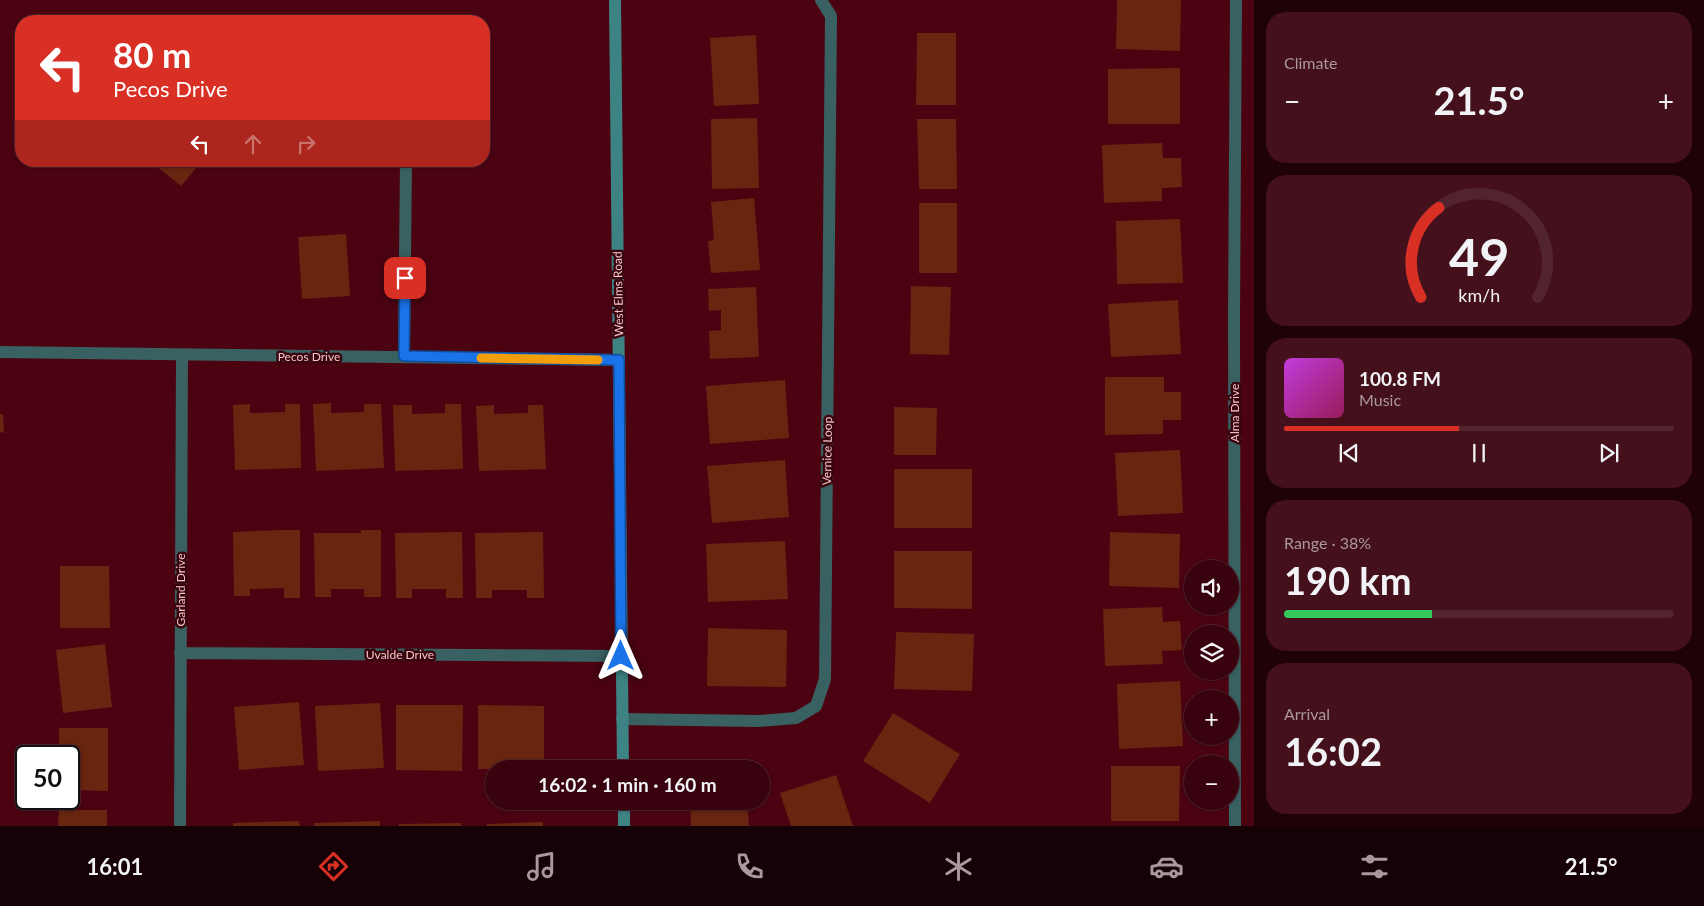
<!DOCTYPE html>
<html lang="en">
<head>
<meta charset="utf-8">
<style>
  :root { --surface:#38020e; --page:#43101c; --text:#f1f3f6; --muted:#ab979e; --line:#52242e; --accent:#d93025 }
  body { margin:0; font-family:Lato,sans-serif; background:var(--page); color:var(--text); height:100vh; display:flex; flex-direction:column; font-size:19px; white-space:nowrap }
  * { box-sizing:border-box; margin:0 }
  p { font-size:16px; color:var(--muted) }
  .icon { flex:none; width:28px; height:28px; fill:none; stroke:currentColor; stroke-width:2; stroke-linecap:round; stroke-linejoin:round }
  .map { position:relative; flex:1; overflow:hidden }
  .side { display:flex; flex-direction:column; gap:12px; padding:12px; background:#1f0108; width:450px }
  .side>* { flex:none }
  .hud { position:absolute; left:15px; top:15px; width:475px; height:152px; border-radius:20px; box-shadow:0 1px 4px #0004,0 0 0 1px var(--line); background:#d93025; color:#fff; overflow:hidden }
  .controls { position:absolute; left:1184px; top:560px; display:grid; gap:10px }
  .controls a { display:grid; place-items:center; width:55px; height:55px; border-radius:50%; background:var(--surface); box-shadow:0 1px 4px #0004,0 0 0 1px var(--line); font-size:25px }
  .speed { position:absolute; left:15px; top:745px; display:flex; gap:10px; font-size:25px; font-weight:700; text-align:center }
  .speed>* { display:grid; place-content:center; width:65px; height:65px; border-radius:50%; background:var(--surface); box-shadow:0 1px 4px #0004,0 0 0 1px var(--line); line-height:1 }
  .speed .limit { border:2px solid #111; border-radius:8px; background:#fff; color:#111 }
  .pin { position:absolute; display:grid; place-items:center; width:42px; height:42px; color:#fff; margin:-21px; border-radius:10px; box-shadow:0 2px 8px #0006 }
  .me { position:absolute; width:55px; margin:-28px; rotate:0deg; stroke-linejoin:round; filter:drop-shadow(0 0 4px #0008) }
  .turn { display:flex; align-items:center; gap:18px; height:105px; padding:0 15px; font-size:22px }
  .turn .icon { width:65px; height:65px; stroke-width:2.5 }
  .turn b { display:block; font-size:35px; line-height:42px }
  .lanes { display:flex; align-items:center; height:48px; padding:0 15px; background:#0003; justify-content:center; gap:25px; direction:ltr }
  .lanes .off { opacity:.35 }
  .big { font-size:38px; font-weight:700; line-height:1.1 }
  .side .tile { flex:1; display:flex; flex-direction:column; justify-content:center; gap:8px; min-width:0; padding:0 18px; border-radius:20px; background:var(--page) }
  .side .dial { align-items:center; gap:0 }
  .dial svg { height:130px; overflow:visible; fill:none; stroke:var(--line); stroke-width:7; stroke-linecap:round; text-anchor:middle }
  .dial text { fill:var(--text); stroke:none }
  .song { display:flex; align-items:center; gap:15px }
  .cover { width:60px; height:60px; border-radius:8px; background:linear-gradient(135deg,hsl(290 70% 55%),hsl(330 70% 35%)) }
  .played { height:5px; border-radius:2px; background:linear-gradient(90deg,var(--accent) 45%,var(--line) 45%) }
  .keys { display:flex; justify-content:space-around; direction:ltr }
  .heat { display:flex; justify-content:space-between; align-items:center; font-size:28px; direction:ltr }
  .charge { height:8px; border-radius:4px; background:linear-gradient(90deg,#34c759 38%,var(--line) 0) }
  .trip { position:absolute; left:485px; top:760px; width:285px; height:50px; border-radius:25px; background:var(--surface); box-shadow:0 1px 4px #0004,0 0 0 1px var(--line); font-weight:700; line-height:50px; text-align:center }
  .tabs { display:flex; height:80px; justify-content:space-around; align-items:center; background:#160106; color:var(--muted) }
  .tabs .icon { width:35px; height:35px }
  .tabs .on { color:var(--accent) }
  .tabs b { font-size:22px; color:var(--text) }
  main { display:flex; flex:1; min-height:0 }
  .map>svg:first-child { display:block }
  .building { fill:#682510 }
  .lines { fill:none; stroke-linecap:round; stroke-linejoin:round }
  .minor { stroke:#396162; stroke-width:12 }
  .secondary { stroke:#3e8384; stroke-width:12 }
  .route-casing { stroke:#114b97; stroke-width:12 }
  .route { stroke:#1a73e8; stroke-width:9 }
  .slow { stroke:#f59e0b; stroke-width:9 }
  .labels { text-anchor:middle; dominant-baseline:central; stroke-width:5; stroke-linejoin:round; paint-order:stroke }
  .street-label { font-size:12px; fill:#f3c6c7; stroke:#39040d }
</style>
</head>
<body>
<main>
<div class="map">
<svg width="1254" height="826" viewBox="0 0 1254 826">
  <rect width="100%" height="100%" fill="#4b0312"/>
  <path class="building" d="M 1117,0 L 1181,0 L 1180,51 L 1116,49 Z
    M 917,33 L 956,33 L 956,105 L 916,105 Z
    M 756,35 L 759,104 L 714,106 L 710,38 Z
    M 1180,68 L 1180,124 L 1108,124 L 1108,69 Z
    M 757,118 L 759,188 L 712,189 L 711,119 Z
    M 917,119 L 956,119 L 957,189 L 919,189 Z
    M 1162,143 L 1163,158 L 1181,158 L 1182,187 L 1162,188 L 1162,201 L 1104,203 L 1102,145 Z
    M 150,161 L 202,161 L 181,186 Z
    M 754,198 L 760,270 L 711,273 L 708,241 L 714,240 L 711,202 Z
    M 919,203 L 957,203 L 957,273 L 919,273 Z
    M 1180,219 L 1183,283 L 1117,284 L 1116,221 Z
    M 346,234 L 350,296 L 302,299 L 298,237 Z
    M 911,286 L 951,287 L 949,355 L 910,354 Z
    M 756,287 L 759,357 L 710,359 L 709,331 L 721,330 L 721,310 L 709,311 L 708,289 Z
    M 1178,300 L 1181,354 L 1111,357 L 1108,304 Z
    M 1105,377 L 1164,377 L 1164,392 L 1181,392 L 1181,420 L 1163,420 L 1163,434 L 1105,435 Z
    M 785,380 L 789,438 L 710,444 L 706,386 Z
    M 331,403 L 331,413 L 364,412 L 364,404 L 381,404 L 384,468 L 316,471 L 313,404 Z
    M 250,404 L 250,413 L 285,412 L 285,404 L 300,404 L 301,468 L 235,470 L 233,405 Z
    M 445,404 L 461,404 L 463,469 L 395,471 L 393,405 L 412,405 L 412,414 L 445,413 Z
    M 494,405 L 494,414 L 528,413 L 528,405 L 543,405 L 546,469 L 479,471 L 476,406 Z
    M 894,407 L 937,408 L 936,455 L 894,455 Z
    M 0,414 L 3,414 L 4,433 L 0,432 Z
    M 1180,450 L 1183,513 L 1118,516 L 1115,453 Z
    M 785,460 L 789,517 L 712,523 L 707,466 Z
    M 894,469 L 972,469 L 972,528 L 894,528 Z
    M 280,530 L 300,530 L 300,598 L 284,598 L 284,588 L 250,589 L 250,596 L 234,596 L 233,532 Z
    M 361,530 L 381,530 L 381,597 L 364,597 L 364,589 L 331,589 L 331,597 L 315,597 L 314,533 L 361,533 Z
    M 462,532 L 463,598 L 446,598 L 446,589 L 412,589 L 412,598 L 396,598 L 395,533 Z
    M 543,532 L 544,598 L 527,598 L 527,590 L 492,590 L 492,598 L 476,598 L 475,533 Z
    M 1110,532 L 1180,534 L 1179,588 L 1109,586 Z
    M 785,541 L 788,599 L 708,602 L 706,544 Z
    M 894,551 L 972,551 L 972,609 L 894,608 Z
    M 60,566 L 109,566 L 110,628 L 60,628 Z
    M 1162,607 L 1163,622 L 1180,621 L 1182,650 L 1162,651 L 1163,664 L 1105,666 L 1103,609 Z
    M 708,628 L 787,630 L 786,687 L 707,686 Z
    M 896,632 L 974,634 L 972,691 L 894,689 Z
    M 105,644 L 112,707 L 63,713 L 56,650 Z
    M 1180,681 L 1183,746 L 1119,749 L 1117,684 Z
    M 299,702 L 304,765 L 239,770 L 234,707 Z
    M 380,703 L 384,768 L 318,771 L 315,706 Z
    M 396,705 L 463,705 L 462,771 L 396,770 Z
    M 478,705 L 544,706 L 544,769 L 478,769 Z
    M 893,713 L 960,754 L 930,803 L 863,761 Z
    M 59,728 L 108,728 L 108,791 L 69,790 L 69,756 L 59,756 Z
    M 1111,766 L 1180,766 L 1179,821 L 1111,821 Z
    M 836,775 L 853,826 L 791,826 L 780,793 Z
    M 690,801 L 747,801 L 749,826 L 691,826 Z
    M 59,810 L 107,810 L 107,826 L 58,826 Z
    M 299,821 L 300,826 L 233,826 L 233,823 Z
    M 380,821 L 380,826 L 314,826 L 314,823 Z
    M 543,822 L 543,826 L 487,826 L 487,824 Z
    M 461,823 L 461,826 L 399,826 L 399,824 Z"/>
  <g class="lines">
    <path class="minor" d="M 0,352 L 619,360
      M 404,356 L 406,161
      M 180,653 L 621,656
      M 622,719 L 759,721 L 796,718 L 816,706 L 825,679 L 831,16 L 821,0
      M 180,826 L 182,355
      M 1235,826 L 1234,315 L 1236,0"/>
    <path class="secondary" d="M 615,0 L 623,769
      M 624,801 L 624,826"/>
  </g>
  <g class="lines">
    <defs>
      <path id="route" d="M 405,278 L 404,356 L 619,360 L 621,656"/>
    </defs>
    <use href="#route" class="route-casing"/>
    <use href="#route" class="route"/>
    <path class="slow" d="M 481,358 L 598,360"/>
  </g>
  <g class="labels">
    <g class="street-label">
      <text transform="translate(618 294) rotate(-91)">West Elms Road</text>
      <text x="309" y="356">Pecos Drive</text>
      <text transform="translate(1234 413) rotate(-90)">Alma Drive</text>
      <text transform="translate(827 451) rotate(-89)">Vernice Loop</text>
      <text transform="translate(180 590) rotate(-90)">Garland Drive</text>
      <text x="400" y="654">Uvalde Drive</text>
    </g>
  </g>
</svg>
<div class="controls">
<a><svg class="icon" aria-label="sound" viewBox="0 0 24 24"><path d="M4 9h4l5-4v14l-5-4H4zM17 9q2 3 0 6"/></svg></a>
<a><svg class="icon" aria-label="layers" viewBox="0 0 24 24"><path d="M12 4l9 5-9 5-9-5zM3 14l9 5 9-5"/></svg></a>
<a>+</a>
<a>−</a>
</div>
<div class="speed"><div class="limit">50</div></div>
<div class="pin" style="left:405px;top:278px;background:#d93025"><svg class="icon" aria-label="arrive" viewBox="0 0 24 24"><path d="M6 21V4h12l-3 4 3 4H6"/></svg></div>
<svg class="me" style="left:621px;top:656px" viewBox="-20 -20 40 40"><path d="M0-17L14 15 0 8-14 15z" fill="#1a73e8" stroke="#fff" stroke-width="4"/></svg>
<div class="trip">16:02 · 1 min · 160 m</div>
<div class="hud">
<div class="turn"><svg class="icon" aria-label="left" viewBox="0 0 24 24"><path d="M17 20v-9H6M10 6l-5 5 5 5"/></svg><div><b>80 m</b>Pecos Drive</div></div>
<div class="lanes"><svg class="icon" aria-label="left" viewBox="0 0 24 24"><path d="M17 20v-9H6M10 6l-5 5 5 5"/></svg><svg class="icon off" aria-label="ahead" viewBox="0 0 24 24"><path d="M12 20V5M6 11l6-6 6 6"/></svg><svg class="icon off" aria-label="right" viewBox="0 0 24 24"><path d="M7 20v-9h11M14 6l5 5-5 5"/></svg></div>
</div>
</div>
<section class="side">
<div class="tile"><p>Climate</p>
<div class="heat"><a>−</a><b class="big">21.5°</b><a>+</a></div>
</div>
<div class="tile dial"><svg viewBox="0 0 100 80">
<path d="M14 69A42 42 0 1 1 86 69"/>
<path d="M14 69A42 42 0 0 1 25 14" stroke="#d93025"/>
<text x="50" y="56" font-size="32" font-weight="700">49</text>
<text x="50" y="72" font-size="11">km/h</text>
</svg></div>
<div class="tile">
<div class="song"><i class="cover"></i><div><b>100.8 FM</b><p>Music</p></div></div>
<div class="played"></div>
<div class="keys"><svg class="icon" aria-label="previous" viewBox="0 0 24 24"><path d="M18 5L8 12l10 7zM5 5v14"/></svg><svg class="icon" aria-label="pause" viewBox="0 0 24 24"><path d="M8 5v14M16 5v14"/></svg><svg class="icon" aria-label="next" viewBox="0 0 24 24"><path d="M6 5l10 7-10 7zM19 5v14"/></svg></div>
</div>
<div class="tile"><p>Range · 38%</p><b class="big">190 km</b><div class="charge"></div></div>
<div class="tile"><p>Arrival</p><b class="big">16:02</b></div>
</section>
</main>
<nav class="tabs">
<b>16:01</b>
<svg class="icon on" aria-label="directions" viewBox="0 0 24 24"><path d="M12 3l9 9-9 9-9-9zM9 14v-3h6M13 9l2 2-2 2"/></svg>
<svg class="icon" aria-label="music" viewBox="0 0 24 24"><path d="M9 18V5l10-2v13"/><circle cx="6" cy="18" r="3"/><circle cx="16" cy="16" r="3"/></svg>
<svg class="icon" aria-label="phone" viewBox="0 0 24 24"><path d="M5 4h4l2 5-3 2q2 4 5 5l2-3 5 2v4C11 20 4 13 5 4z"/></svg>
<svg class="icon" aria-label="climate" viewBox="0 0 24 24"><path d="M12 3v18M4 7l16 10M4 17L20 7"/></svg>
<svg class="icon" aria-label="car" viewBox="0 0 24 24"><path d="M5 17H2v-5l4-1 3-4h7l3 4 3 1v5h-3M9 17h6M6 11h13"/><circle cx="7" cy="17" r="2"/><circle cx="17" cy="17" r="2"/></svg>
<svg class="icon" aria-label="filters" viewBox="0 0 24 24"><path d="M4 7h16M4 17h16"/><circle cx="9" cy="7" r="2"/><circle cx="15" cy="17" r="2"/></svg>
<b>21.5°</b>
</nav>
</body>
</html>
